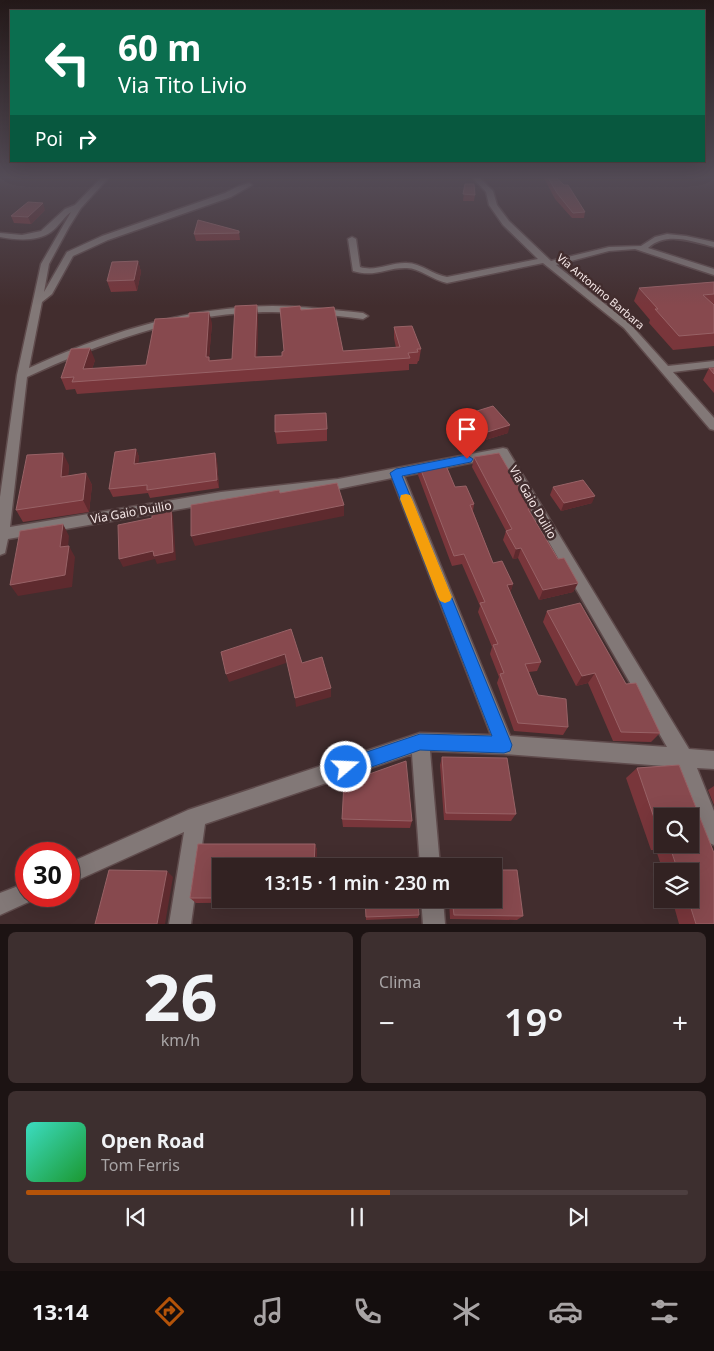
<!DOCTYPE html>
<html lang="it">
<head>
<meta charset="utf-8">
<style>
  :root { --surface:#322222; --page:#3d2f2f; --text:#f1f3f6; --muted:#a8a4a5; --line:#4d3f40; --accent:#b45309 }
  body { margin:0; font-family:"Noto Sans",sans-serif; background:var(--page); color:var(--text); height:100vh; display:flex; flex-direction:column; font-size:19px; white-space:nowrap }
  * { box-sizing:border-box; margin:0 }
  p { font-size:16px; color:var(--muted) }
  .icon { flex:none; width:28px; height:28px; fill:none; stroke:currentColor; stroke-width:2; stroke-linecap:round; stroke-linejoin:round }
  .map { position:relative; height:924px; overflow:hidden }
  .sheet { display:flex; flex-direction:column; gap:8px; padding:8px; background:#1c1313; flex:1 }
  .sheet>* { flex:none }
  .guide { position:absolute; left:10px; top:10px; width:695px; height:152px; border-radius:0px; box-shadow:0 5px 20px #0002,0 0 0 1px var(--line); background:#0b6e4f; color:#fff; overflow:hidden }
  .controls { position:absolute; left:654px; top:808px; display:grid; gap:10px }
  .controls a { display:grid; place-items:center; width:45px; height:45px; border-radius:0px; background:var(--surface); box-shadow:0 5px 20px #0002,0 0 0 1px var(--line); font-size:25px }
  .speed { position:absolute; left:15px; top:842px; display:flex; gap:10px; font-size:25px; font-weight:700; text-align:center }
  .speed>* { display:grid; place-content:center; width:65px; height:65px; border-radius:50%; background:var(--surface); box-shadow:0 5px 20px #0002,0 0 0 1px var(--line); line-height:1 }
  .speed .limit { border:8px solid #d22; background:#fff; color:#111 }
  .pin { position:absolute; display:grid; place-items:center; width:42px; height:42px; color:#fff; margin:-51px -21px; border-radius:50% 50% 50% 0; rotate:-45deg; box-shadow:0 0 5px #0007 }
  .pin .icon { rotate:45deg }
  .me { position:absolute; width:55px; margin:-28px; rotate:71deg; stroke-linejoin:round; filter:drop-shadow(0 0 4px #0008) }
  .turn { display:flex; align-items:center; gap:18px; height:105px; padding:0 25px; font-size:22px }
  .turn .icon { width:65px; height:65px; stroke-width:2.5 }
  .turn b { display:block; font-size:35px; line-height:42px }
  .then { display:flex; align-items:center; height:48px; padding:0 25px; background:#0003; gap:10px; font-size:19px }
  .big { font-size:38px; font-weight:600; line-height:1.1 }
  .sheet .tile { flex:1; display:flex; flex-direction:column; justify-content:center; gap:8px; min-width:0; padding:0 18px; border-radius:8px; background:var(--page) }
  .sheet .dial { align-items:center; gap:0 }
  .dial b { font-size:65px; line-height:1 }
  .song { display:flex; align-items:center; gap:15px }
  .cover { width:60px; height:60px; border-radius:8px; background:linear-gradient(135deg,hsl(170 70% 55%),hsl(130 70% 35%)) }
  .played { height:5px; border-radius:2px; background:linear-gradient(90deg,var(--accent) 55%,var(--line) 55%) }
  .keys { display:flex; justify-content:space-around; direction:ltr }
  .heat { display:flex; justify-content:space-between; align-items:center; font-size:28px; direction:ltr }
  .sheet .tiles { flex:1; display:grid; gap:8px; grid-template-columns:1fr 1fr }
  .tile:last-child { grid-column:span 2 }
  .trip { position:absolute; left:212px; top:858px; width:290px; height:50px; border-radius:0px; background:var(--surface); box-shadow:0 5px 20px #0002,0 0 0 1px var(--line); font-weight:600; line-height:50px; text-align:center }
  .tabs { display:flex; height:80px; justify-content:space-around; align-items:center; background:#140e0e; color:var(--muted) }
  .tabs .icon { width:35px; height:35px }
  .tabs .current { color:var(--accent) }
  .tabs b { font-size:22px; color:var(--text) }
  .map>svg:first-child { display:block }
  .lines { fill:none; stroke-linecap:round; stroke-linejoin:round }
  .minor-casing { stroke:#5f4b4c; stroke-width:3 }
  .minor { fill:#827877; fill-rule:evenodd }
  .wall { fill:#79363b; fill-rule:evenodd }
  .shaded-wall { fill:#5e2a2e }
  .building { fill:#87494e; stroke:#986266 }
  .route { fill:#1a73e8; stroke:#114b97 }
  .slow { fill:#f59e0b }
  .labels { text-anchor:middle; dominant-baseline:central; stroke-width:5; stroke-linejoin:round; paint-order:stroke }
  .far-street-label { font-size:11px; fill:#f7e9e9; stroke:#422d2e }
  .street-label { font-size:12px; fill:#f7e9e9; stroke:#422d2e }
</style>
</head>
<body>
<div class="map">
<svg width="714" height="924" viewBox="0 0 714 924">
  <rect width="100%" height="100%" fill="#422d2e"/>
  <g class="lines">
    <defs>
      <path id="minor" d="M 103,176 L 110,176 L 81,208 L 69,227 L 49,264 L 44,292 L 67,252 L 102,236 L 225,193 L 239,186 L 249,183 L 252,185 L 231,197 L 108,240 L 73,256 L 52,294 L 42,302 L 29,368 C 106,333 186,307 272,306 C 302,306 333,310 363,313 L 368,316 L 363,319 C 333,315 302,312 272,312 C 185,312 105,341 27,377 L 10,527 L 221,492 L 338,479 L 503,448 L 507,449 L 689,749 L 714,751 L 714,769 L 697,768 L 714,811 L 714,845 L 707,842 L 678,767 L 504,754 L 430,751 L 440,866 L 420,866 L 412,754 L 205,824 L 191,924 L 169,924 L 184,832 L 69,884 L 69,863 L 188,810 L 420,733 L 491,735 L 392,478 L 338,489 L 221,502 L 8,539 L 5,553 L 0,555 L 0,497 L 17,375 L 41,264 L 71,212 C 63,218 59,226 51,232 C 37,242 16,240 0,237 L 0,233 L 22,235 L 41,231 L 65,209 L 75,205 ZM 500,457 L 667,747 L 510,736 L 404,476 Z
        M 471,176 L 478,176 L 493,191 L 497,205 L 509,221 L 551,261 L 609,247 L 641,246 L 655,237 L 667,234 L 686,236 L 714,242 L 714,247 C 693,242 667,231 648,248 L 714,269 L 714,275 L 635,249 L 609,251 L 556,265 L 630,324 L 668,366 L 714,361 L 714,367 L 673,372 L 714,418 L 714,430 L 710,429 L 624,328 L 543,263 L 447,283 C 433,280 419,268 407,268 C 387,267 375,278 353,271 L 348,239 L 352,237 L 356,239 L 360,267 C 376,272 391,262 407,263 C 421,263 433,275 447,277 L 538,259 L 503,225 L 489,205 L 486,192 Z
        M 26,883 L 26,896 L 35,896 L 33,900 L 0,915 L 0,893 Z
        M 421,899 L 443,899 L 445,924 L 423,924 Z"/>
    </defs>
    <use href="#minor" class="minor-casing"/>
    <use href="#minor" class="minor"/>
  </g>
  <path class="wall" d="M 543,176 L 555,176 L 585,212 L 584,218 L 572,218 L 555,199 Z
    M 465,184 L 475,195 L 474,201 L 463,201 Z
    M 45,210 L 31,224 L 14,223 L 11,216 Z
    M 239,231 L 240,240 L 196,241 L 194,234 Z
    M 138,261 L 141,272 L 137,291 L 111,292 L 107,281 Z
    M 714,282 L 714,346 L 673,350 L 649,323 L 650,320 L 634,301 L 639,288 Z
    M 301,310 L 343,351 L 396,348 L 394,338 L 394,327 L 421,349 L 419,361 L 418,361 L 417,364 L 409,364 L 409,370 L 77,394 L 75,389 L 66,390 L 61,378 L 95,360 L 92,369 L 146,365 L 212,323 L 209,358 L 210,360 L 232,359 L 258,316 L 257,357 L 282,356 Z
    M 709,368 L 714,368 L 714,393 L 703,380 Z
    M 464,415 L 508,433 L 479,442 L 463,423 Z
    M 327,429 L 327,441 L 277,444 L 275,432 Z
    M 136,449 L 139,457 L 138,464 L 215,453 L 217,461 L 219,488 L 150,498 L 148,493 L 113,497 L 109,489 Z
    M 474,457 L 531,508 L 530,512 L 558,559 L 578,583 L 573,592 L 539,600 L 518,558 L 513,559 L 503,540 L 506,531 L 472,467 Z
    M 69,465 L 68,476 L 86,473 L 92,485 L 89,512 L 23,522 L 16,510 Z
    M 419,465 L 455,487 L 474,504 L 473,511 L 493,563 L 513,584 L 510,592 L 541,662 L 537,671 L 529,672 L 538,695 L 568,727 L 563,735 L 514,731 L 497,683 L 499,677 L 490,654 L 492,647 L 478,612 L 480,606 L 462,564 L 452,566 L 418,475 Z
    M 553,487 L 592,503 L 561,511 L 550,495 Z
    M 547,611 L 626,684 L 660,733 L 651,742 L 613,741 L 588,683 L 576,686 L 543,622 Z
    M 442,757 L 516,814 L 511,821 L 444,820 L 440,765 Z
    M 679,765 L 714,853 L 714,924 L 679,924 L 672,899 L 690,899 L 690,871 L 663,871 L 656,850 L 651,850 L 626,778 L 637,768 ZM 662,816 L 690,816 L 690,844 L 662,844 Z
    M 714,786 L 714,805 L 708,790 Z
    M 342,819 L 412,821 L 410,828 L 343,827 Z
    M 198,844 L 315,844 L 317,850 L 316,866 L 221,866 L 221,899 L 315,899 L 315,902 L 196,903 L 190,898 Z
    M 365,899 L 419,915 L 418,918 L 366,920 Z
    M 449,899 L 494,899 L 523,916 L 517,920 L 450,919 Z"/>
  <path class="shaded-wall" d="M 43,203 L 45,210 L 31,224 L 28,217 Z
    M 138,261 L 141,272 L 137,291 L 134,280 Z
    M 257,305 L 258,316 L 257,369 L 255,357 Z
    M 209,312 L 212,323 L 209,358 L 212,369 L 206,357 Z
    M 90,348 L 95,360 L 88,381 L 83,369 Z
    M 510,425 L 508,433 L 479,442 L 481,434 Z
    M 136,449 L 139,457 L 137,472 L 134,464 Z
    M 63,453 L 69,465 L 67,489 L 61,477 Z
    M 215,453 L 217,461 L 219,488 L 217,480 Z
    M 86,473 L 92,485 L 89,512 L 83,500 Z
    M 595,496 L 592,503 L 561,511 L 564,503 Z
    M 344,505 L 344,516 L 195,546 L 191,536 Z
    M 171,508 L 173,516 L 176,560 L 157,564 L 155,559 L 123,567 L 119,559 L 153,551 Z
    M 63,524 L 69,536 L 67,559 L 60,547 Z
    M 69,546 L 75,557 L 72,587 L 18,596 L 10,585 Z
    M 521,548 L 518,558 L 513,559 L 516,549 Z
    M 578,583 L 573,592 L 539,600 L 543,590 Z
    M 513,584 L 510,594 L 507,585 Z
    M 285,654 L 286,663 L 229,682 L 226,674 Z
    M 595,673 L 588,683 L 576,686 L 582,676 Z
    M 331,688 L 331,697 L 296,707 L 295,698 Z
    M 315,844 L 317,850 L 316,866 L 314,866 Z
    M 167,871 L 173,877 L 165,924 L 157,924 Z"/>
  <path class="building" d="M 547,176 L 555,176 L 564,185 L 568,185 L 585,212 L 573,213 L 557,193 Z
    M 465,184 L 474,184 L 475,195 L 463,194 Z
    M 28,202 L 43,203 L 28,217 L 11,216 Z
    M 198,220 L 239,231 L 239,233 L 194,234 Z
    M 138,261 L 134,280 L 107,281 L 112,262 Z
    M 714,282 L 714,294 L 703,295 L 714,305 L 714,333 L 679,336 L 655,309 L 658,309 L 639,288 Z
    M 257,305 L 255,357 L 282,356 L 282,352 L 284,351 L 280,308 L 300,306 L 301,310 L 334,307 L 343,351 L 400,347 L 394,327 L 412,326 L 421,349 L 417,349 L 418,352 L 408,353 L 410,358 L 72,382 L 74,377 L 61,378 L 71,349 L 90,348 L 83,369 L 146,365 L 155,319 L 189,317 L 189,313 L 209,312 L 206,357 L 209,357 L 209,361 L 232,359 L 235,306 Z
    M 709,368 L 714,368 L 714,374 Z
    M 493,406 L 510,425 L 481,434 L 464,415 Z
    M 326,413 L 327,429 L 275,432 L 275,415 Z
    M 136,449 L 134,464 L 215,453 L 217,480 L 147,490 L 147,485 L 109,489 L 115,452 Z
    M 63,453 L 61,477 L 86,473 L 83,500 L 16,510 L 27,455 Z
    M 499,453 L 531,508 L 528,509 L 558,559 L 564,558 L 578,583 L 543,590 L 521,548 L 516,549 L 506,531 L 512,529 L 474,457 Z
    M 444,461 L 455,487 L 466,486 L 474,504 L 470,505 L 493,563 L 502,561 L 513,584 L 507,585 L 541,662 L 525,664 L 538,695 L 566,699 L 568,727 L 518,723 L 500,674 L 504,673 L 493,645 L 498,644 L 480,603 L 485,602 L 464,554 L 454,556 L 419,465 Z
    M 583,480 L 595,496 L 564,503 L 553,487 Z
    M 337,483 L 344,505 L 191,536 L 191,505 L 279,490 L 280,493 Z
    M 171,508 L 173,552 L 154,556 L 153,551 L 119,559 L 118,525 L 152,518 L 152,511 Z
    M 63,524 L 60,547 L 69,546 L 65,575 L 10,585 L 20,531 Z
    M 580,603 L 626,684 L 636,683 L 660,733 L 621,732 L 595,673 L 582,676 L 547,611 Z
    M 291,629 L 302,663 L 322,657 L 331,688 L 295,698 L 285,654 L 226,674 L 221,652 Z
    M 442,757 L 507,758 L 516,814 L 446,813 Z
    M 406,761 L 412,821 L 342,819 L 344,783 Z
    M 679,765 L 714,853 L 714,924 L 696,924 L 688,899 L 690,899 L 690,871 L 678,871 L 669,844 L 690,844 L 690,816 L 662,816 L 662,841 L 637,768 Z
    M 198,844 L 315,844 L 314,866 L 221,866 L 221,898 L 190,898 Z
    M 109,870 L 167,871 L 157,924 L 95,924 Z
    M 494,870 L 517,870 L 523,916 L 454,915 L 452,899 L 494,899 Z
    M 365,899 L 418,899 L 419,915 L 366,917 Z"/>
  <linearGradient id="sky" x2="0" y2="1"><stop stop-color="#241919"/><stop offset="0.58" stop-color="#544c57"/><stop offset="1" stop-color="#544c57" stop-opacity="0"/></linearGradient>
  <rect width="714" height="306" fill="url(#sky)"/>
  <path class="route" d="M 467,455 L 473,459 L 471,462 L 402,476 L 512,745 L 510,751 L 504,753 L 420,750 L 346,776 L 340,773 L 337,767 L 340,761 L 420,734 L 492,736 L 390,473 L 396,469 Z"/>
  <path class="slow" d="M 406,494 L 410,495 L 412,499 L 452,597 L 450,601 L 445,603 L 440,601 L 438,597 L 400,499 L 401,495 Z"/>
  <g class="labels">
    <g class="far-street-label">
      <text transform="translate(601 291) rotate(40)">Via Antonino Barbara</text>
    </g>
    <g class="street-label">
      <text transform="translate(533 502) rotate(60)">Via Gaio Duilio</text>
      <text transform="translate(131 512) rotate(-10)">Via Gaio Duilio</text>
    </g>
  </g>
</svg>
<div class="controls">
<a><svg class="icon" aria-label="search" viewBox="0 0 24 24"><circle cx="10" cy="10" r="6"/><path d="M15 15l6 6"/></svg></a>
<a><svg class="icon" aria-label="layers" viewBox="0 0 24 24"><path d="M12 4l9 5-9 5-9-5zM3 14l9 5 9-5"/></svg></a>
</div>
<div class="speed"><div class="limit">30</div></div>
<div class="pin" style="left:467px;top:459px;background:#d93025"><svg class="icon" aria-label="arrive" viewBox="0 0 24 24"><path d="M6 21V4h12l-3 4 3 4H6"/></svg></div>
<svg class="me" style="left:346px;top:767px" viewBox="-20 -20 40 40"><circle r="17" fill="#1a73e8" stroke="#fff" stroke-width="3"/><path d="M0-11L8 9 0 5-8 9z" fill="#fff"/></svg>
<div class="trip">13:15 · 1 min · 230 m</div>
<div class="guide">
<div class="turn"><svg class="icon" aria-label="left" viewBox="0 0 24 24"><path d="M17 20v-9H6M10 6l-5 5 5 5"/></svg><div><b>60 m</b>Via Tito Livio</div></div>
<div class="then">Poi<svg class="icon" aria-label="right" viewBox="0 0 24 24"><path d="M7 20v-9h11M14 6l5 5-5 5"/></svg></div>
</div>
</div>
<section class="sheet">
<div class="tiles">
<div class="tile dial"><b>26</b><p>km/h</p></div>
<div class="tile"><p>Clima</p>
<div class="heat"><a>−</a><b class="big">19°</b><a>+</a></div>
</div>
<div class="tile">
<div class="song"><i class="cover"></i><div><b>Open Road</b><p>Tom Ferris</p></div></div>
<div class="played"></div>
<div class="keys"><svg class="icon" aria-label="previous" viewBox="0 0 24 24"><path d="M18 5L8 12l10 7zM5 5v14"/></svg><svg class="icon" aria-label="pause" viewBox="0 0 24 24"><path d="M8 5v14M16 5v14"/></svg><svg class="icon" aria-label="next" viewBox="0 0 24 24"><path d="M6 5l10 7-10 7zM19 5v14"/></svg></div>
</div>
</div>
</section>
<nav class="tabs">
<b>13:14</b>
<svg class="icon current" aria-label="directions" viewBox="0 0 24 24"><path d="M12 3l9 9-9 9-9-9zM9 14v-3h6M13 9l2 2-2 2"/></svg>
<svg class="icon" aria-label="music" viewBox="0 0 24 24"><path d="M9 18V5l10-2v13"/><circle cx="6" cy="18" r="3"/><circle cx="16" cy="16" r="3"/></svg>
<svg class="icon" aria-label="phone" viewBox="0 0 24 24"><path d="M5 4h4l2 5-3 2q2 4 5 5l2-3 5 2v4C11 20 4 13 5 4z"/></svg>
<svg class="icon" aria-label="climate" viewBox="0 0 24 24"><path d="M12 3v18M4 7l16 10M4 17L20 7"/></svg>
<svg class="icon" aria-label="car" viewBox="0 0 24 24"><path d="M5 17H2v-5l4-1 3-4h7l3 4 3 1v5h-3M9 17h6M6 11h13"/><circle cx="7" cy="17" r="2"/><circle cx="17" cy="17" r="2"/></svg>
<svg class="icon" aria-label="filters" viewBox="0 0 24 24"><path d="M4 7h16M4 17h16"/><circle cx="9" cy="7" r="2"/><circle cx="15" cy="17" r="2"/></svg>
</nav>
</body>
</html>
